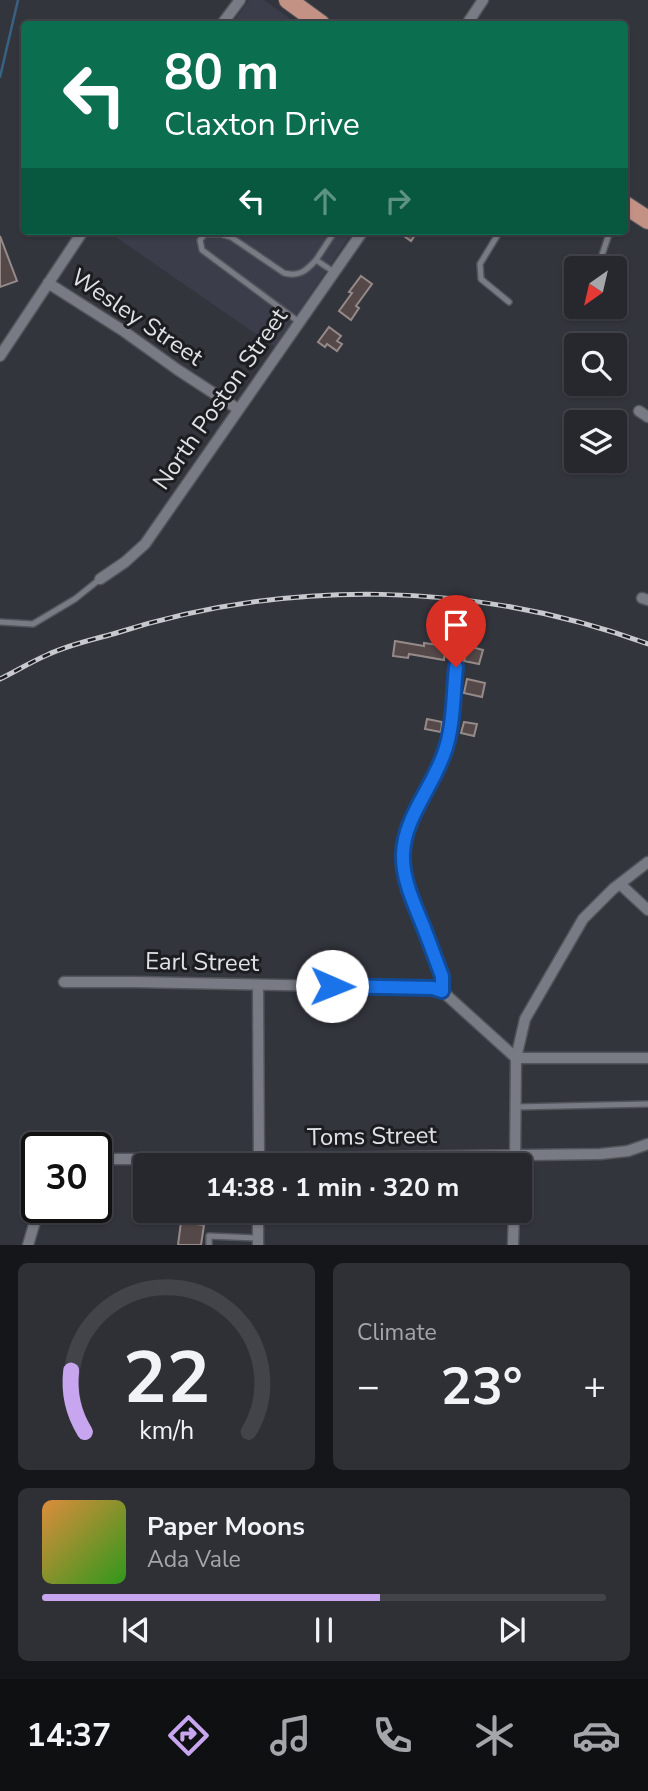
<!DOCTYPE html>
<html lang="en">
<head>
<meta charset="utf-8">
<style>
  :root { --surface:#26282e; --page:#2e3036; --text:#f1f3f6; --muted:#a4a6aa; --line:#42444a; --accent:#c8a5ef }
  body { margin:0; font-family:"Nunito Sans",sans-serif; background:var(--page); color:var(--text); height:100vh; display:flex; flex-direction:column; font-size:26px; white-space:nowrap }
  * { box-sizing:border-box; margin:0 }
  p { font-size:23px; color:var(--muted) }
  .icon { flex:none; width:38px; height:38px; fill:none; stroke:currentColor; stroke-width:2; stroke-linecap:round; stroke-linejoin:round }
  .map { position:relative; height:1245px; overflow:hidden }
  .sheet { display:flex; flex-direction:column; gap:18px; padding:18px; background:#151619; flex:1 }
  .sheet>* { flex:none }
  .hud { position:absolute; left:21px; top:21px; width:607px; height:214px; border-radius:7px; box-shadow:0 2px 5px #0004,0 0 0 2px var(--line); background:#0b6e4f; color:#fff; overflow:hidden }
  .needle { width:46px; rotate:214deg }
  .buttons { position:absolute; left:564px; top:256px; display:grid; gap:14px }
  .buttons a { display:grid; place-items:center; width:63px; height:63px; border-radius:7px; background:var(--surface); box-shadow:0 2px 5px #0004,0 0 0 2px var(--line); font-size:35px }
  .speed { position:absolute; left:21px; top:1132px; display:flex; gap:14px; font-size:35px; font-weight:700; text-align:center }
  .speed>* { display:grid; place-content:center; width:91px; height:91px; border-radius:50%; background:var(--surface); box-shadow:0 2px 5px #0004,0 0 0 2px var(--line); line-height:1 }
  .speed .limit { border:4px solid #111; border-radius:10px; background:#fff; color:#111 }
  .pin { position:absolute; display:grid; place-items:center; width:60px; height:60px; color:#fff; margin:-72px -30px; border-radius:50% 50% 50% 0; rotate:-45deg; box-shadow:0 0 7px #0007 }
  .pin .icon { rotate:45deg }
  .me { position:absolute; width:77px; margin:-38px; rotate:91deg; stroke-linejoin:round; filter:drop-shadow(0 0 5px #0008) }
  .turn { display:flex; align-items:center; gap:24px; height:147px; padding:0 28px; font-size:32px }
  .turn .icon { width:91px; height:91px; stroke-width:2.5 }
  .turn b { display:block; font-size:49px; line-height:60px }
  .lanes { display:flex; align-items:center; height:66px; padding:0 28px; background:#0003; justify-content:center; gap:35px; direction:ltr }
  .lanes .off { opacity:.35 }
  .big { font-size:52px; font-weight:700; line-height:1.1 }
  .sheet .widget { flex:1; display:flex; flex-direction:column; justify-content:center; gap:10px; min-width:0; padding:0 24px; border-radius:10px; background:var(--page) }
  .sheet .dial { align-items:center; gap:0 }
  .dial svg { height:182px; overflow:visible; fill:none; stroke:var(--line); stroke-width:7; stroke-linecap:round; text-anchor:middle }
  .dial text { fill:var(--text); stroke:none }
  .song { display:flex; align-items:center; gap:21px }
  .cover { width:84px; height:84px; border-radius:10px; background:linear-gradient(135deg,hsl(30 70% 55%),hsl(110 70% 35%)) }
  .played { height:7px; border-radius:4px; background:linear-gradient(90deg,var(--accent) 60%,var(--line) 60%) }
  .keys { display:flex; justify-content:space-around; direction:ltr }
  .heat { display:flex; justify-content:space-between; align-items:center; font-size:38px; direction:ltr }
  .sheet .tiles { flex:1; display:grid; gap:18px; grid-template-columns:1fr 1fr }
  .widget:last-child { grid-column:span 2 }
  .trip { position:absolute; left:133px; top:1153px; width:399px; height:70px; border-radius:7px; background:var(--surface); box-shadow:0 2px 5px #0004,0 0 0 2px var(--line); font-weight:700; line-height:70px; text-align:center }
  .dock { display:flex; height:112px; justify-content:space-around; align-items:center; background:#0f1012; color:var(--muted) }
  .dock .icon { width:49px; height:49px }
  .dock .on { color:var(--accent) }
  .dock b { font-size:32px; color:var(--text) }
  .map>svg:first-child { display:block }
  .built { fill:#3b3d4b }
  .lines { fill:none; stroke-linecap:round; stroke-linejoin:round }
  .stream { stroke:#376283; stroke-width:2.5 }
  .building { fill:#544948; stroke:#968a89; stroke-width:2 }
  .lane-casing { stroke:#52545a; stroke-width:8 }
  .street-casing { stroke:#52545a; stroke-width:13 }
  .primary-casing { stroke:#52545a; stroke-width:20 }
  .lane { stroke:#797b84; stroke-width:5 }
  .street { stroke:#797b84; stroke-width:10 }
  .primary { stroke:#c39285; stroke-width:18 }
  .rail-casing { stroke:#c8c9cf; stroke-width:5 }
  .rail { stroke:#1c1d21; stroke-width:2.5; stroke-dasharray:8; stroke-linecap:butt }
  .route-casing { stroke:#114b97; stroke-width:18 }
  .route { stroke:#1a73e8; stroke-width:12 }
  .labels { text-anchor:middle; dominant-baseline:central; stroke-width:6; stroke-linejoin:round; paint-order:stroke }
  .street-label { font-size:24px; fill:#e0e1e6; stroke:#1c1d21 }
</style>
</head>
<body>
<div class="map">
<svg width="648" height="1245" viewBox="0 0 648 1245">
  <rect width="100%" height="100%" fill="#33353d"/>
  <path class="built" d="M 249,0 L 264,0 L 297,24 L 232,24 Z
    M 107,231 L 353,231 L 275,347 Z"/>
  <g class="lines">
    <path class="stream" d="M 0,77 L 18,0"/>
  </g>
  <path class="building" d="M 397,231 L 418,231 L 411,241 Z
    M 0,236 L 17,281 L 0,287 Z
    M 361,276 L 372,284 L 356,306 L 359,308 L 351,320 L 339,311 L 352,293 L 349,292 Z
    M 329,327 L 341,336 L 337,341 L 342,344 L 337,351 L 327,344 L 325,347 L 318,342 Z
    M 395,641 L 424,646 L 424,643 L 446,646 L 444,660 L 409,654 L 408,658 L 393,656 Z
    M 468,646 L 483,650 L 479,664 L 464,661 Z
    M 467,679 L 485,683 L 482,697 L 464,693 Z
    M 427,719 L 442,722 L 441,732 L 425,729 Z
    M 464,722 L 477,724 L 474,736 L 461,733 Z
    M 73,1209 L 85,1210 L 84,1220 L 72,1219 Z
    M 181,1222 L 204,1225 L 201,1245 L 178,1245 Z"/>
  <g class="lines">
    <defs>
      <path id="lane" d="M 500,231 L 480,264 L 481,279 L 509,302
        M 316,260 L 335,231
        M 595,268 L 600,261 L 610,231
        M 572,300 L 576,294
        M 299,322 L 202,250 L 200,240 L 205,234 L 220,234 L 231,237 L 284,273 C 299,277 306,271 316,260 L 334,272
        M 0,622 L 33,624 L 75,599 L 100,579
        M 516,1107 L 648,1104
        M 209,1245 L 209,1236 L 257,1238"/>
      <path id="street" d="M 222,24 L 240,0
        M 467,24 L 483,0
        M 48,283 L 122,330 L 178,370 L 238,409
        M 0,356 L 83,231
        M 639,411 L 648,417
        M 100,579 L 125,562 L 145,544 L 363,231
        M 642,598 L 648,600
        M 620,884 L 648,910
        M 64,982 L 135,982 L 433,988 L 442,991 L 516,1058 L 648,1058
        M 258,985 L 259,1164
        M 442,991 L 442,976 L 408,886 L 403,855 L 406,837 L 414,815 L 434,778 L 447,747 L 456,667
        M 96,1159 L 259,1159 L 600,1154 L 628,1151 L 648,1144
        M 515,1166 L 516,1058 L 525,1019 L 583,919 L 613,889 L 648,862
        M 28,1245 L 39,1208
        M 258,1245 L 258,1211
        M 513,1245 L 514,1211"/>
      <path id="primary" d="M 288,0 L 321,24
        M 625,205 L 648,220"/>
    </defs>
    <use href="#lane" class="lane-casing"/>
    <use href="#street" class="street-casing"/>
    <use href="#primary" class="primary-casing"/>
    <use href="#lane" class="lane"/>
    <use href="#street" class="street"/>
    <use href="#primary" class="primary"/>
    <defs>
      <path id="rail" d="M 0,679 C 16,671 31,662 47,655 C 68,645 91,640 113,634 C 287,578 476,581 648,644"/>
    </defs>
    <use href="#rail" class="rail-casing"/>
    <use href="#rail" class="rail"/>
  </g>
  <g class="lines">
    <defs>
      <path id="route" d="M 332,986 L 433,988 L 442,991 L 442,976 C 436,961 431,946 425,931 C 416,907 402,881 403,854 C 404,819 431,789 443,756 C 454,729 453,696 456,667"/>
    </defs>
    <use href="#route" class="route-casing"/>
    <use href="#route" class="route"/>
  </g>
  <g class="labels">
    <g class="street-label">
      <text transform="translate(137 317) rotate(34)">Wesley Street</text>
      <text transform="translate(220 399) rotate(-55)">North Poston Street</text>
      <text transform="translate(202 962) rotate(1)">Earl Street</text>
      <text transform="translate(372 1136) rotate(-1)">Toms Street</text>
    </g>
  </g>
</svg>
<div class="buttons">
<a><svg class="needle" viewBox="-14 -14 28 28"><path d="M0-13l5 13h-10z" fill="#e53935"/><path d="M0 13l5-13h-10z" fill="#a4a6aa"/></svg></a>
<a><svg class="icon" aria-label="search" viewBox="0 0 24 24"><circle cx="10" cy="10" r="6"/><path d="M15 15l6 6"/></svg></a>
<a><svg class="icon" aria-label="layers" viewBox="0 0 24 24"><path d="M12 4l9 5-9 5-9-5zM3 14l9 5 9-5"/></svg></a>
</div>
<div class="speed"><div class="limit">30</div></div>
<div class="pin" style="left:456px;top:667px;background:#d93025"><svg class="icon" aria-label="arrive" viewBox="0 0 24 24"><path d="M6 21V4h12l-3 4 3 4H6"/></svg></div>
<svg class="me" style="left:332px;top:986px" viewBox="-20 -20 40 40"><circle r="19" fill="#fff"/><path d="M0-13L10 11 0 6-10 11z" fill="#1a73e8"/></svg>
<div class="trip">14:38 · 1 min · 320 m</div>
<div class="hud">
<div class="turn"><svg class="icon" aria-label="left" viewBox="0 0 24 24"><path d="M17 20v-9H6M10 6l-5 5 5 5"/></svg><div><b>80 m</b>Claxton Drive</div></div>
<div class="lanes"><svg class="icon" aria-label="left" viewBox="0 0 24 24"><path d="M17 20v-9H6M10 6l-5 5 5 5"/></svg><svg class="icon off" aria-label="ahead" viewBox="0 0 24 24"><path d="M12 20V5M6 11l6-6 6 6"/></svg><svg class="icon off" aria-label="right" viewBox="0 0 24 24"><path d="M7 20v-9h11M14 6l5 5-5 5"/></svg></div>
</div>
</div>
<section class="sheet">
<div class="tiles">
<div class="widget dial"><svg viewBox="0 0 100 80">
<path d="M14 69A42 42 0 1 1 86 69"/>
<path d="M14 69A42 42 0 0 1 8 42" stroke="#c8a5ef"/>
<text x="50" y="56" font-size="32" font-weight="700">22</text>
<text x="50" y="72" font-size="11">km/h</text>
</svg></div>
<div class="widget"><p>Climate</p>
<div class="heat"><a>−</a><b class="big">23°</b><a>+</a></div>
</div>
<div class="widget">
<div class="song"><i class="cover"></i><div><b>Paper Moons</b><p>Ada Vale</p></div></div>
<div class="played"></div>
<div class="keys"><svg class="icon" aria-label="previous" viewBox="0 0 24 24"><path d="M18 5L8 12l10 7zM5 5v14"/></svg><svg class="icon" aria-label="pause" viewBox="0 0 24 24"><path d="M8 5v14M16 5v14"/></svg><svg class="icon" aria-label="next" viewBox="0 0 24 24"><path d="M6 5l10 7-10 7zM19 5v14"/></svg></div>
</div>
</div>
</section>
<nav class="dock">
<b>14:37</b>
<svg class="icon on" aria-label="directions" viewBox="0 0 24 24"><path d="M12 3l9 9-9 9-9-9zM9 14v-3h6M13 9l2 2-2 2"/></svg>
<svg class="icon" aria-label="music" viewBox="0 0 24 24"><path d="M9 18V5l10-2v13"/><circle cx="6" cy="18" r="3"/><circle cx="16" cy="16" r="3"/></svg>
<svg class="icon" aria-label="phone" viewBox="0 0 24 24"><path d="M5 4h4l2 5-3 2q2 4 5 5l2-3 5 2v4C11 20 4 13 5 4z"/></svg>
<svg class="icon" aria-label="climate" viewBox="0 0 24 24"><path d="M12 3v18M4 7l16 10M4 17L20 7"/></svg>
<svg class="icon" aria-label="car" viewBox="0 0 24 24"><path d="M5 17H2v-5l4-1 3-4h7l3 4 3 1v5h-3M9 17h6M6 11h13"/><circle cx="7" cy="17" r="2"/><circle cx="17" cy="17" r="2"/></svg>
</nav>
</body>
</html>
